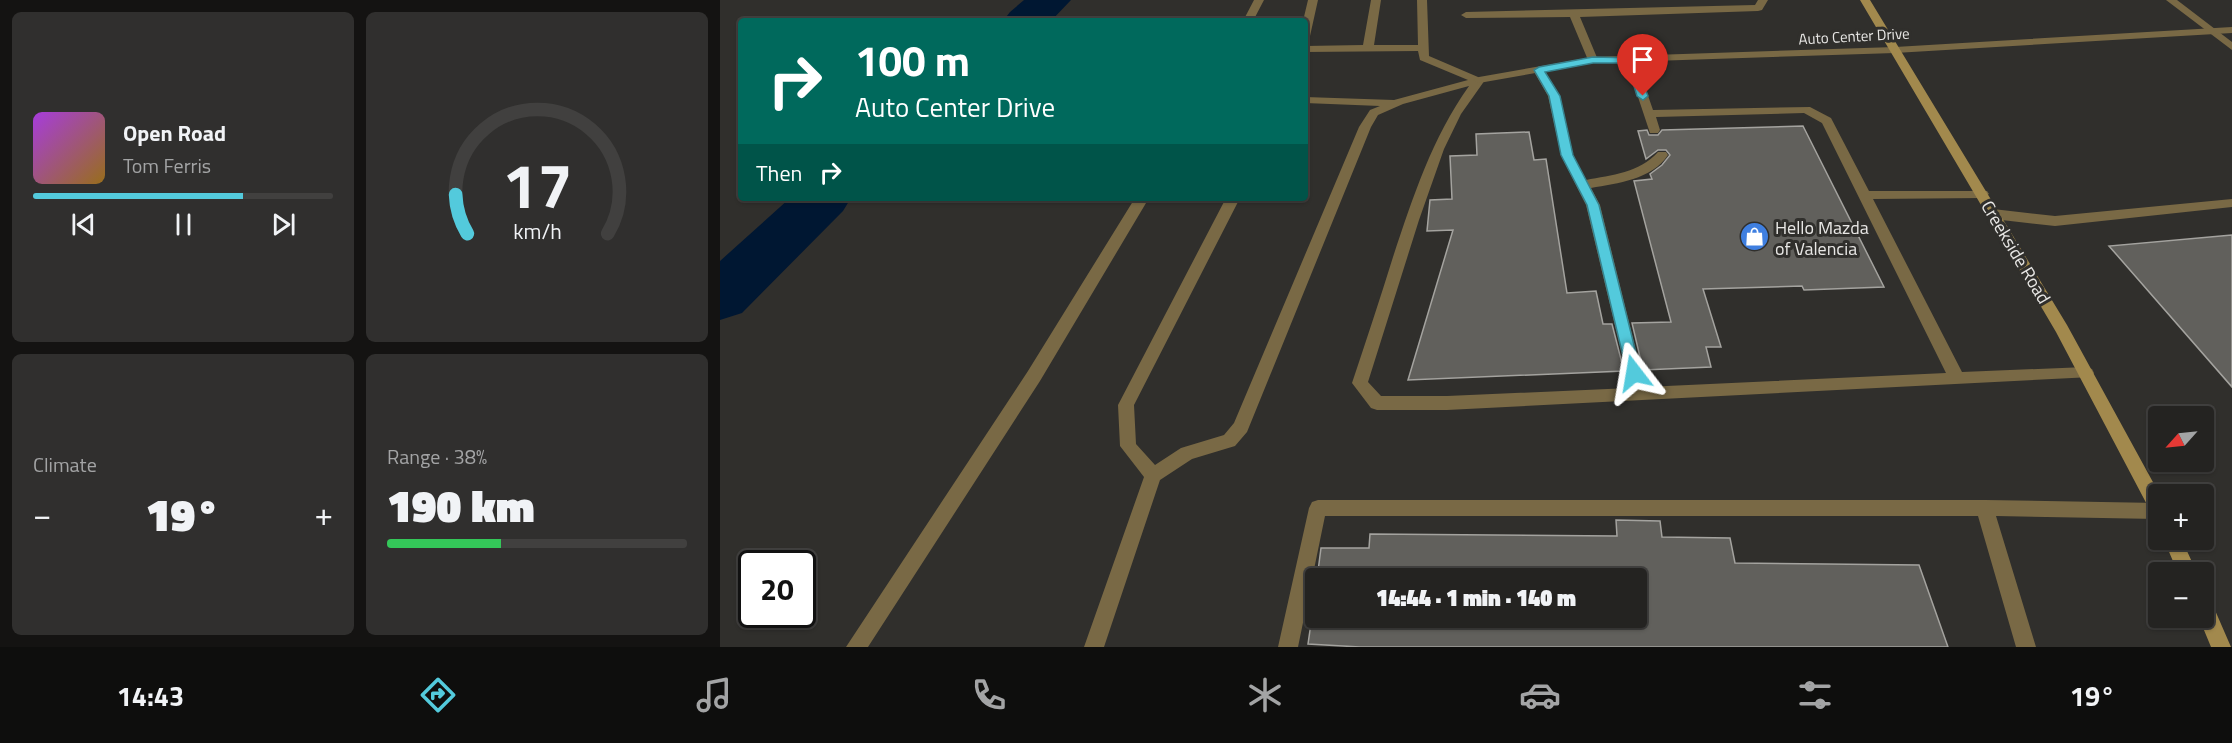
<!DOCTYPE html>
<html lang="en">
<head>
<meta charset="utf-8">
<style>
  :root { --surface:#242321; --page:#302f2e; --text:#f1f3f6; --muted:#a3a4a5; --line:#41403f; --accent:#53cadc }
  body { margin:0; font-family:"Titillium Web",sans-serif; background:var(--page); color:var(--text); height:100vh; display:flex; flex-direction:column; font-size:22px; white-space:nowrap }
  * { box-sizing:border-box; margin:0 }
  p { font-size:20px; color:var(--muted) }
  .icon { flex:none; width:33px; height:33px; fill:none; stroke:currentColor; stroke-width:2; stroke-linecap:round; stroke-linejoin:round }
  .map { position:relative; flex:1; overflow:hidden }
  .sheet { display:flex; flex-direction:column; gap:12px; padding:12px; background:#141312; width:720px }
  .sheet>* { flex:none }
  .hud { position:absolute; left:18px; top:18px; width:570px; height:183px; border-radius:6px; box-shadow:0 2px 4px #0004,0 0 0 2px var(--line); background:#00695c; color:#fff; overflow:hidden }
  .needle { width:39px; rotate:243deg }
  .buttons { position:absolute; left:1428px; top:406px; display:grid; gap:12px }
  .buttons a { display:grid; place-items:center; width:66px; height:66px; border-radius:6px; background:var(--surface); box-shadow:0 2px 4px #0004,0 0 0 2px var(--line); font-size:30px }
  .speed { position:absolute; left:18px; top:550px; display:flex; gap:12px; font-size:30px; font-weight:700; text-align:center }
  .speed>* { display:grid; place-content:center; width:78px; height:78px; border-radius:50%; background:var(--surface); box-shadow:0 2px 4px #0004,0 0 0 2px var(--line); line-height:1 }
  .speed .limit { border:3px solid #111; border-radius:9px; background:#fff; color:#111 }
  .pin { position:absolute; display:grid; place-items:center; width:51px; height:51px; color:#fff; margin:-62px -26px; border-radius:50% 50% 50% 0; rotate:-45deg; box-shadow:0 0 6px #0007 }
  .pin .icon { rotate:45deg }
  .me { position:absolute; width:66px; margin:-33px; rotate:346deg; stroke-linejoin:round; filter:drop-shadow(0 0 4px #0008) }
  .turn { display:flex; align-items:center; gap:21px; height:126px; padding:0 18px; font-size:27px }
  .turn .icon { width:78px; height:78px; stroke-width:2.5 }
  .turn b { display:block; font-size:42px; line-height:51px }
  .then { display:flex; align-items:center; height:57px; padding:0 18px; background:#0003; gap:12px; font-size:22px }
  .big { font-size:45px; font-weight:800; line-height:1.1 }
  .sheet .card { flex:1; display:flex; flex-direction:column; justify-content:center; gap:9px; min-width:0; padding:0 21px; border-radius:9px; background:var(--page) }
  .sheet .dial { align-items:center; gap:0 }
  .dial svg { height:156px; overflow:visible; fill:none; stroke:var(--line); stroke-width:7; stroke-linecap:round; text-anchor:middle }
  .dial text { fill:var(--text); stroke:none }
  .song { display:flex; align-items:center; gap:18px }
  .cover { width:72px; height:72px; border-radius:9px; background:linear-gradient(135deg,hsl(280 70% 55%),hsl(40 70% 35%)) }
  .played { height:6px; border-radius:3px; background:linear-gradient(90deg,var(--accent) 70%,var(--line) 70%) }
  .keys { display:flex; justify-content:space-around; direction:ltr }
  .heat { display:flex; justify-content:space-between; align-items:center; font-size:33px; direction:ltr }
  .charge { height:9px; border-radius:4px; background:linear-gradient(90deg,#34c759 38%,var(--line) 0) }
  .sheet .tiles { flex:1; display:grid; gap:12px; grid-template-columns:repeat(2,1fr) }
  .trip { position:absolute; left:585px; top:568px; width:342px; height:60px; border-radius:6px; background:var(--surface); box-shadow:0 2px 4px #0004,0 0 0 2px var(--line); font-weight:800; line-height:60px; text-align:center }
  .menu { display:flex; height:96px; justify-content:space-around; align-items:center; background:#0e0e0d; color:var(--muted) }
  .menu .icon { width:42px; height:42px }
  .menu .current { color:var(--accent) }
  .menu b { font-size:27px; color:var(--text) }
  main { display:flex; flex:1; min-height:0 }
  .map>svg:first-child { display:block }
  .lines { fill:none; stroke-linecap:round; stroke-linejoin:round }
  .river { fill:#001732; fill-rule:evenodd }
  .building { fill:#61605c; stroke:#a4a39f; stroke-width:1.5 }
  .lane { fill:#796945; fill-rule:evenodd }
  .street { fill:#796945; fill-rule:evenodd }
  .secondary { fill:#a2894d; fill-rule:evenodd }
  .route { fill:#53cadc; stroke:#36838f; stroke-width:1.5 }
  .labels { text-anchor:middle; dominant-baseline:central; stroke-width:6; stroke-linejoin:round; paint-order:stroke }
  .far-street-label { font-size:15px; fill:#e8e7e5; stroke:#302f2c }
  .poi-label { font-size:18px; fill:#e8e7e5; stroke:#302f2c; text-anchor:start }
  .street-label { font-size:18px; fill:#e8e7e5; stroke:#302f2c }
</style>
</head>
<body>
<main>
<section class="sheet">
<div class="tiles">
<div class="card">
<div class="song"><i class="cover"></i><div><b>Open Road</b><p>Tom Ferris</p></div></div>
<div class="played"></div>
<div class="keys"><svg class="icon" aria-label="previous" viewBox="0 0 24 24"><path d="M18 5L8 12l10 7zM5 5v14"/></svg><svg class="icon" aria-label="pause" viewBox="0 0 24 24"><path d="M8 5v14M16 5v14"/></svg><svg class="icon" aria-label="next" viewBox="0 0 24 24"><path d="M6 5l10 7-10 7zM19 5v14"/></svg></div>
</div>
<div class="card dial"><svg viewBox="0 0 100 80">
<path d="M14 69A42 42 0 1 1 86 69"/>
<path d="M14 69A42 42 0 0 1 8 49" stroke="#53cadc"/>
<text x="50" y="56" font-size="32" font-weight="700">17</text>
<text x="50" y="72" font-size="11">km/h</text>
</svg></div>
<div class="card"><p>Climate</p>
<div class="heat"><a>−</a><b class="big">19°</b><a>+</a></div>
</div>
<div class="card"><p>Range · 38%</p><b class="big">190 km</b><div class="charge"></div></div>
</div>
</section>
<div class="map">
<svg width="1512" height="647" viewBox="0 0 1512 647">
  <rect width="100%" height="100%" fill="#302f2c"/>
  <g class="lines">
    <path class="river" d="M 304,0 L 351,0 L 331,21 L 283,21 L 290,12 Z
      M 70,198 L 131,198 L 123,211 L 22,313 L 0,320 L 0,261 Z"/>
  </g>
  <path class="building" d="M 1083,126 L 1164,287 L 1084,290 L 1082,286 L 983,289 L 1001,347 L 986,347 L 991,367 L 923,370 L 912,323 L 951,322 L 914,181 L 932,179 L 930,174 L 942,165 L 950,155 L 946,150 L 938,150 L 926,159 L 918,131 L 927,130 L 929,135 L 938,135 L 942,130 Z
    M 809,132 L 814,160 L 826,159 L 847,293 L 876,291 L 883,324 L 892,324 L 904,371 L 688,380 L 733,230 L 707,231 L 710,200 L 732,199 L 730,156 L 757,155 L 756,134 Z
    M 1512,235 L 1512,387 L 1389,246 Z
    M 896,520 L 940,521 L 942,537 L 1010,538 L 1015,563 L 1199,565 L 1228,647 L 640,647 L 588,644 L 596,589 L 596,618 L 916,618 L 916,579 L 597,579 L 601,548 L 649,548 L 650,534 L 897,536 Z"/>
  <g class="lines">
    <path class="lane" d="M 534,0 L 544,0 L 533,21 L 523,21 Z
      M 588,0 L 598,0 L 590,36 L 585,39 L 585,21 L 583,21 Z
      M 651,0 L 661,0 L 654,45 L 698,45 L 697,0 L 707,0 L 709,56 L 765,80 L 741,114 L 724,149 L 699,220 L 648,382 L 661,396 L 727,396 L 910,388 L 866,205 L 841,155 L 828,96 L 813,70 L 819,67 L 823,68 L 840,96 L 853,155 L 866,180 C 892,175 919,173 938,152 L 946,152 L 948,155 C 931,180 898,183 871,188 L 880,205 L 925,387 L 1226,373 L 1102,123 L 1084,113 L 936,117 L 940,130 L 938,133 L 930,133 L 906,61 L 911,58 L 916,61 L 933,110 L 1090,107 L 1111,118 L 1149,191 L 1267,191 L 1269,194 L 1262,198 L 1153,199 L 1242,372 L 1366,367 L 1372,369 L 1374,373 L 1372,377 L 727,410 L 657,410 L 651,408 L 632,383 C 646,341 660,299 673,257 C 693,197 712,138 749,86 L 683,104 L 658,115 L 651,127 L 527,432 L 515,446 L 472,459 L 440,480 L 384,647 L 364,647 L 424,477 L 400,446 L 398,405 L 506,198 L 520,198 L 414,405 L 416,444 L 435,465 L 461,448 L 504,435 L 514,423 L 639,127 L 650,110 L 660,106 L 585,103 L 585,97 L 674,100 L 748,80 L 700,60 L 698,51 L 585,52 L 585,46 L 643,45 Z
      M 1038,0 L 1048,0 L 1042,10 L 1038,11 L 860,17 L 878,60 L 873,63 L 868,60 L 850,17 L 746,18 L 741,15 L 746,12 L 1035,5 Z
      M 1446,0 L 1457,0 L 1512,42 L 1512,50 Z
      M 415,198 L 429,198 L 320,381 L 148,647 L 126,647 L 308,371 Z
      M 1512,199 L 1512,207 L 1335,226 L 1273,219 L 1266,214 L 1273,209 L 1335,216 Z
      M 598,500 L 1265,500 L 1438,503 L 1438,519 L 1276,516 L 1316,647 L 1296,647 L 1258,516 L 605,516 L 578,647 L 558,647 L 589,508 L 592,502 Z"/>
    <path class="street" d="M 1512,27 L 1512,33 L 1175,53 L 873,63 L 759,83 L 753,80 L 759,77 L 873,57 L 1175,47 Z"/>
    <path class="secondary" d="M 1140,0 L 1150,0 L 1347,325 L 1440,495 L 1438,495 L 1438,516 L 1432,514 L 1336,332 Z
      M 1444,540 L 1462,540 L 1477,573 L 1458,573 Z
      M 1484,598 L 1491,601 L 1511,647 L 1491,647 L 1479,618 L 1484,618 Z"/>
  </g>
  <path class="route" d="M 873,57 L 914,58 L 928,96 L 923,100 L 917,96 L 907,63 L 873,63 L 825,72 L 840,96 L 853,155 L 879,205 L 921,373 L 919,377 L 909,377 L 907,373 L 867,205 L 841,155 L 829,96 L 814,70 L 819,67 Z"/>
  <defs>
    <symbol id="shop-disc" viewBox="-11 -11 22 22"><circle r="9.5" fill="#3f7fe0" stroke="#302f2c"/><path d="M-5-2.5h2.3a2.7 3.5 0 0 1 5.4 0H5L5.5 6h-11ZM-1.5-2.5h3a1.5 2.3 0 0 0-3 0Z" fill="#fff"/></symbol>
  </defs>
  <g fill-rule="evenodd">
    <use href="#shop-disc" x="1018" y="220" width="33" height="33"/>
  </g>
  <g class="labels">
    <g class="far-street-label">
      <text transform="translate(1134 36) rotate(-3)">Auto Center Drive</text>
    </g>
    <g class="poi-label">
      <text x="1055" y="227">Hello Mazda<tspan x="1055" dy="21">of Valencia</tspan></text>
    </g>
    <g class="street-label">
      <text transform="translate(1296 252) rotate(59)">Creekside Road</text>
    </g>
  </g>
</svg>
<div class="buttons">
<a><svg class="needle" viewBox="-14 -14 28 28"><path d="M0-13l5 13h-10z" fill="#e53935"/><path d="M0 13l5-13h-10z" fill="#a3a4a5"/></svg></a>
<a>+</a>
<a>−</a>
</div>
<div class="speed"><div class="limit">20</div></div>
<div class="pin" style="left:923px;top:96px;background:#d93025"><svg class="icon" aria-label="arrive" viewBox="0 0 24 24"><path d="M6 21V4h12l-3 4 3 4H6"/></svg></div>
<svg class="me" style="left:914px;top:373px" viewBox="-20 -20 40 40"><path d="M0-17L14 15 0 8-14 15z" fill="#53cadc" stroke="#fff" stroke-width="4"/></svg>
<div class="trip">14:44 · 1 min · 140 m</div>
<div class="hud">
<div class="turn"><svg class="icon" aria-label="right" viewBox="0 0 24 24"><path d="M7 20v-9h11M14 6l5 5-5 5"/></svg><div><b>100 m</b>Auto Center Drive</div></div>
<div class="then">Then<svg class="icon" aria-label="right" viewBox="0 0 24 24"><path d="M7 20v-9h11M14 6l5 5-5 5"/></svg></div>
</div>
</div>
</main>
<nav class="menu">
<b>14:43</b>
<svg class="icon current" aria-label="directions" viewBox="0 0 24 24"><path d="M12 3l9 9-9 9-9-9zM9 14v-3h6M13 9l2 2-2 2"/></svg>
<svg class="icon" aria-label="music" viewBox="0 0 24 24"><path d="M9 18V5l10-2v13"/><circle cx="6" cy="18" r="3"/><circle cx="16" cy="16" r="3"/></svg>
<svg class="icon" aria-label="phone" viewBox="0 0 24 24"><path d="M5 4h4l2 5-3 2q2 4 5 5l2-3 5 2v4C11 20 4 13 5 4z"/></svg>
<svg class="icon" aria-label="climate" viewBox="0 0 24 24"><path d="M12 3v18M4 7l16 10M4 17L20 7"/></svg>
<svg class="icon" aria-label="car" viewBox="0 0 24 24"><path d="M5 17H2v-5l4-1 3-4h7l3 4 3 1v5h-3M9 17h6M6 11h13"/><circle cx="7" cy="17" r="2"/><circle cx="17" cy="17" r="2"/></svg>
<svg class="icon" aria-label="filters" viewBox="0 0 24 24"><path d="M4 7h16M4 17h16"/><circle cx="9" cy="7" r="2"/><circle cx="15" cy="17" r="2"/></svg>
<b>19°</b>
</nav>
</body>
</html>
